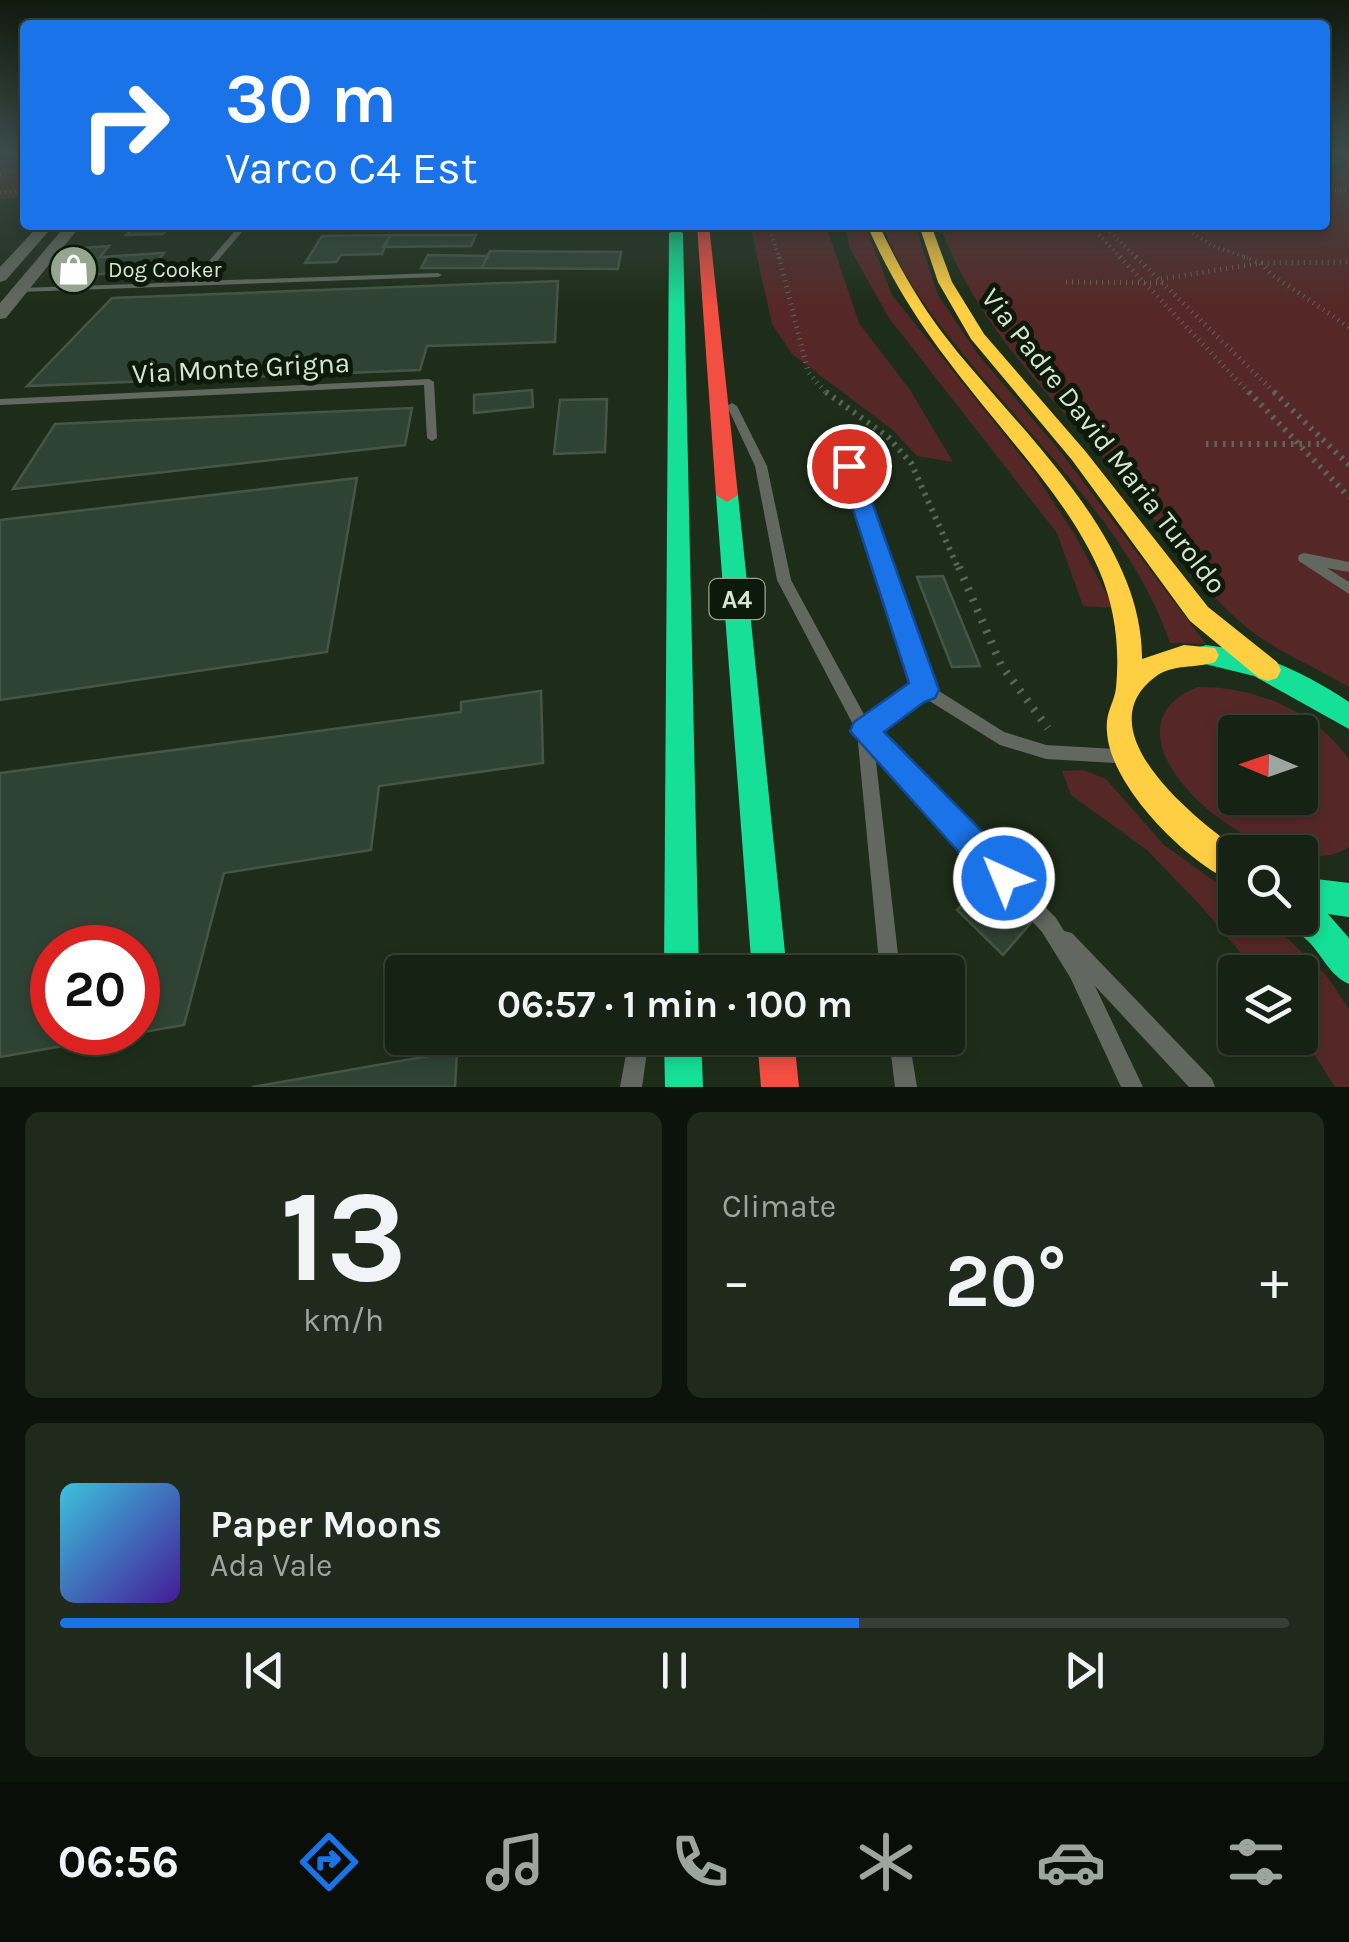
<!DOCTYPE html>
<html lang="en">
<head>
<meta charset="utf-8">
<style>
  :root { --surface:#162213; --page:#1f2a1c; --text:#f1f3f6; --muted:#9ea4a0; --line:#353f33; --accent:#1a73e8 }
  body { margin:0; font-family:Karla,sans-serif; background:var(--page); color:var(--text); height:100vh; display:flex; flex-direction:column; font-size:38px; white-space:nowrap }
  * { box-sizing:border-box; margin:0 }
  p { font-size:32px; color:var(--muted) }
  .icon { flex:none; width:55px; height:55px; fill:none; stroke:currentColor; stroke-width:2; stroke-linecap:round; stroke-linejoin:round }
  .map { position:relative; height:1087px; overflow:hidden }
  .drawer { display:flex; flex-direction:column; gap:25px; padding:25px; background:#0c130a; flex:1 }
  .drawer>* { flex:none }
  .banner { position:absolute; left:20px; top:20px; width:1310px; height:210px; border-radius:10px; box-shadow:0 5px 15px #0003,0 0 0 2px var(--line); background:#1a73e8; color:#fff; overflow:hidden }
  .needle { width:65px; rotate:272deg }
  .controls { position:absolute; left:1218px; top:715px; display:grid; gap:20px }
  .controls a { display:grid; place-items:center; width:100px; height:100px; border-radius:10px; background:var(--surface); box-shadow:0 5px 15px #0003,0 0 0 2px var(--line); font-size:50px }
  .speed { position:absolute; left:30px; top:925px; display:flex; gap:20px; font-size:50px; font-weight:700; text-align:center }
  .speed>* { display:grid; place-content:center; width:130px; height:130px; border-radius:50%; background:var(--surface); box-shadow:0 5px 15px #0003,0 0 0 2px var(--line); line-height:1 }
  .speed .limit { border:15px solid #d22; background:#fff; color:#111 }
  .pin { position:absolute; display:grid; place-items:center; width:85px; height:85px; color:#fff; margin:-42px; border:5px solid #fff; border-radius:50%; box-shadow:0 2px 10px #0007 }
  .me { position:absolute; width:110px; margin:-55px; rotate:316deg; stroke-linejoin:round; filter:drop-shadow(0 0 8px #0008) }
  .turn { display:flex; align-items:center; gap:35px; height:210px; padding:0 40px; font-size:45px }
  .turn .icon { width:130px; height:130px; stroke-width:2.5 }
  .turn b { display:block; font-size:70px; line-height:85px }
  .big { font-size:75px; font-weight:700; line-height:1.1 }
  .drawer .tile { flex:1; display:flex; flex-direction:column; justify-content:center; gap:15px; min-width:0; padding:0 35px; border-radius:15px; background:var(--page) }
  .drawer .dial { align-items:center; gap:0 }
  .dial b { font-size:130px; line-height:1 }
  .song { display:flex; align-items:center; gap:30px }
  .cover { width:120px; height:120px; border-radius:15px; background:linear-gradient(135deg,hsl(190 70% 55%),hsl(260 70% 35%)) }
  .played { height:10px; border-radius:5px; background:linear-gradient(90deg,var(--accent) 65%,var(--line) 65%) }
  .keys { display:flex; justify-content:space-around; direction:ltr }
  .heat { display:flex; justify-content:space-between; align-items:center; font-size:55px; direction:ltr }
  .drawer .tiles { flex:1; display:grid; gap:25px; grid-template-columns:1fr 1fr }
  .tile:last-child { grid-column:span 2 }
  .trip { position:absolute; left:385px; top:955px; width:580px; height:100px; border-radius:10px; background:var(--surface); box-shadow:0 5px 15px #0003,0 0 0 2px var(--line); font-weight:700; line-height:100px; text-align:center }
  .tabs { display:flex; height:160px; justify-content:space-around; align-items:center; background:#090e08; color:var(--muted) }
  .tabs .icon { width:70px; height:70px }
  .tabs .on { color:var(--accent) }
  .tabs b { font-size:45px; color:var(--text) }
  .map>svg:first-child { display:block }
  .green { fill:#552827; fill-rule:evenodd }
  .building { fill:#2f4334; stroke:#455546; stroke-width:2.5; fill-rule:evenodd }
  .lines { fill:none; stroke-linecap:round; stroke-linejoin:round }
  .path-far3 { stroke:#5c655a; stroke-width:4; stroke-dasharray:1 4; stroke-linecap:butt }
  .path-far2 { stroke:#5c655a; stroke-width:5; stroke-dasharray:1 5; stroke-linecap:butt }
  .path-far1 { stroke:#5c655a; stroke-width:6; stroke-dasharray:2.5 6; stroke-linecap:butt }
  .path { stroke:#5c655a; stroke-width:8; stroke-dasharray:2.5 9; stroke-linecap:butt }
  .lane { fill:#626860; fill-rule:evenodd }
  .street { fill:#626860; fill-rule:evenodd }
  .fast { fill:#16e098; fill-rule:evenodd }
  .slow { fill:#ffcf43; fill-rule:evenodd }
  .jam { fill:#f24e42; fill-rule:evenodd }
  .route { fill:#1a73e8; stroke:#114b97; stroke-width:2.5 }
  .labels { text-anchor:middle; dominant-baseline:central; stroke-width:10; stroke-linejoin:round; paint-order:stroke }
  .far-poi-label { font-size:22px; fill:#d4e6d0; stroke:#0d190a; text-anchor:start }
  .shield { fill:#0d190a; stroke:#98a895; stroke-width:2.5 }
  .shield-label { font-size:25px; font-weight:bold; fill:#d4e6d0 }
  .street-label { font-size:28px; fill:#d4e6d0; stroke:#0d190a }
</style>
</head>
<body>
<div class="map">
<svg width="1349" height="1087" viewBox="0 0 1349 1087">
  <rect width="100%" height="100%" fill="#1e2d19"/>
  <path class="green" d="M 1337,153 L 1349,153 L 1349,687 C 1312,665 1270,649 1238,620 C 1196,583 1166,532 1131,490 C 1060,404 978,332 940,225 L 1325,225 L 1325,179 L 1343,169 L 1346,161 Z
    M 25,158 L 25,198 L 0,199 L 0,160 Z
    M 750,225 L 826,225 L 859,323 L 910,390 L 953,462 L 917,456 L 893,430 L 792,354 L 772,324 Z
    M 846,225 L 865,225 L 892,295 L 1033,471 L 1075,535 L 1114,608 L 1083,606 L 1057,533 L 889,318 L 849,247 Z
    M 883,225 L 915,225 L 938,295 L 977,353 L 1063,455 L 1206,644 L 1170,643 C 1135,539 1047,454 977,371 C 939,325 903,282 883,225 Z
    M 1198,687 C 1254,686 1318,712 1349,760 L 1349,847 C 1277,897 1077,734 1198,687 ZM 1235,732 L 1300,732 L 1300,798 L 1235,798 Z
    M 1083,770 L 1106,779 L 1164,845 L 1235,896 L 1235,918 L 1266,918 L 1326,975 L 1349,1009 L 1349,1087 L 1335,1087 L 1300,1032 L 1300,972 L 1257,972 L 1201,906 L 1147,850 L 1071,795 L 1062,771 Z"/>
  <path class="building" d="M 136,225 L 171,225 L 163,234 L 126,235 Z
    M 390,235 L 382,254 L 341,255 L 336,262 L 305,263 L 322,236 Z
    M 390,235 L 476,235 L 471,246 L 383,247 Z
    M 109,246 L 100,257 L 164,253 L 149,271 L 54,277 L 83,248 Z
    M 490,251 L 621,252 L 618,269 L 482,268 Z
    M 428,255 L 488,256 L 482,268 L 421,268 Z
    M 558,281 L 555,342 L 427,346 L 420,370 L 27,386 L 112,298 Z
    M 532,390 L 533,407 L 474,413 L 474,395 Z
    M 607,399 L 605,452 L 554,454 L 560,400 Z
    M 412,408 L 405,445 L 13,489 L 55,424 Z
    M 357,478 L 327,652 L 0,700 L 0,520 Z
    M 943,576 L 980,666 L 952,667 L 917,577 Z
    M 541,691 L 543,763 L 379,786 L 371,850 L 224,873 L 184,1025 L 0,1057 L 0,773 L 461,712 L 461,702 ZM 52,948 L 138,948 L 138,1032 L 52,1032 Z
    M 990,874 L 1036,917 L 1003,955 L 957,910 Z
    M 457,1051 L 455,1087 L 252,1087 Z"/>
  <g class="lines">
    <path class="path-far3" d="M 0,174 L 25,168
      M 1325,191 L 1349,190
      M 0,192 L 25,191
      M 768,225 L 780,259
      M 1103,225 L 1138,259
      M 1180,225 L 1213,246 L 1251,259
      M 1099,235 L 1122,259"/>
    <path class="path-far2" d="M 779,257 L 808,372 L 828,395
      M 1120,257 L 1251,395
      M 1136,257 L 1277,395
      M 1244,257 L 1261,263 L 1271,274 L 1349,327
      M 1161,279 L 1261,263 L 1349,262
      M 1066,282 L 1163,283"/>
    <path class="path-far1" d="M 826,392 L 888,437 L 911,463 L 959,570
      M 1249,392 L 1349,497
      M 1274,392 L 1349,465
      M 1206,444 L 1325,444"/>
    <path class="path" d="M 959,567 L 1001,665 L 1048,728"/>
    <path class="lane" d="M 1326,153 L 1332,153 L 1335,160 L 1325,173 L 1325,166 L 1329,160 Z
      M 240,225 L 248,225 L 200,281 L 438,273 L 442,275 L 438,277 L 20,292 L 16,290 L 20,288 L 191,282 Z
      M 429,379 L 434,382 L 437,438 L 432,441 L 427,438 L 424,385 L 0,405 L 0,399 Z
      M 732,403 L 737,406 L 767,466 L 791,580 L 867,720 L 911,688 L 916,686 L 843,466 L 849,462 L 855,466 L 931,686 L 1004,732 L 1046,745 L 1115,749 L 1121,751 L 1123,756 L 1121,761 L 1115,763 L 1046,759 L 1000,745 L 923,697 L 876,732 L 1056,918 L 1064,931 L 1072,933 L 1212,1079 L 1215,1087 L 1189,1087 L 1095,986 L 1143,1087 L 1121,1087 L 1070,977 L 1042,932 L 875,753 L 900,972 L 880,972 L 857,732 L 777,580 L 755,466 L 727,406 Z
      M 1304,553 L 1349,562 L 1349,572 L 1327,568 L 1349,582 L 1349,594 L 1299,561 L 1298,558 L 1299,555 Z
      M 629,1038 L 649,1038 L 642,1087 L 620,1087 Z
      M 889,1038 L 909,1038 L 917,1087 L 895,1087 Z"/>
    <path class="street" d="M 39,225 L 54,225 L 6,280 L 0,282 L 0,267 Z
      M 66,225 L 81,225 L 6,318 L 0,319 L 0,303 Z"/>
    <path class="fast" d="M 676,229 L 683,233 L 699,972 L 664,972 L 669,233 Z
      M 727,488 L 738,495 L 787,972 L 752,972 L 716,495 Z
      M 1206,645 C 1259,651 1305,673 1349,702 L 1349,729 L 1254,676 L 1197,662 L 1193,655 L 1197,648 Z
      M 1300,877 L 1349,883 L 1349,917 L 1328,914 L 1349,938 L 1349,984 C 1329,975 1323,956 1308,941 C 1299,932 1290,930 1285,918 L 1300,918 Z
      M 664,1038 L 701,1038 L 703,1087 L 665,1087 Z"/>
    <path class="slow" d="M 867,225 L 879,225 C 897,263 916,297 941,331 C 1011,424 1143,534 1142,659 L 1184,645 L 1215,648 L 1219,655 L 1215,662 C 1195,669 1174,663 1155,677 C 1082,732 1200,823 1242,852 L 1235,852 L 1235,883 C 1187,863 1110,786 1107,732 C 1105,712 1114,704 1116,688 C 1120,648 1115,607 1099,570 C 1075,515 1032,466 995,420 C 942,355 901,303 867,225 Z
      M 919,225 L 931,225 L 952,282 L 984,334 L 1086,452 L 1208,607 L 1277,662 L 1281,670 L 1277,678 L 1268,681 L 1259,678 L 1190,621 L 1072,460 L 971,339 L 938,282 Z"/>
    <path class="jam" d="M 697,225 L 709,225 L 738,495 L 727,502 L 716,495 Z
      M 757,1038 L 794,1038 L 799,1087 L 761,1087 Z"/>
  </g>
  <linearGradient id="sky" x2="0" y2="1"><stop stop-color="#10190e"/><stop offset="0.5" stop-color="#3b4c49"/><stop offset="1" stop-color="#3b4c49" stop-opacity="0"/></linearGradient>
  <rect width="1349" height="305" fill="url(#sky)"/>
  <path class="route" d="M 849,460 L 859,466 L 939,690 L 935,698 L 924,702 L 884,732 L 1016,866 L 1020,878 L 1016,889 L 1004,894 L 992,889 L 850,731 L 854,722 L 909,683 L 839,466 Z"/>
  <defs>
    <symbol id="shop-disc" viewBox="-11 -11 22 22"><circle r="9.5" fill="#94a590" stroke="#0d190a"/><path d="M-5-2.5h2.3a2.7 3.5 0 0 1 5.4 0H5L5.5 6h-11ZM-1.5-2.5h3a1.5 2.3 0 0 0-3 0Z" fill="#fff"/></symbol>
  </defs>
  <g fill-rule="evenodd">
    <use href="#shop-disc" x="46" y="242" width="55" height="55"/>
  </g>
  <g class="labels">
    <g class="far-poi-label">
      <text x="108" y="270">Dog Cooker</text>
    </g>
    <rect class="shield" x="709.5" y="579" width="55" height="40" rx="8"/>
    <g class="shield-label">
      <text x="737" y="599">A4</text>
    </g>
    <g class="street-label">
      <text transform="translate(241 368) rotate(-3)">Via Monte Grigna</text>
      <text transform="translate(1104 441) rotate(52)">Via Padre David Maria Turoldo</text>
    </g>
  </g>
</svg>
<div class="controls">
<a><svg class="needle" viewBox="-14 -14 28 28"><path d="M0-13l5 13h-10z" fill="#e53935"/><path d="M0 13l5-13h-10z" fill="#9ea4a0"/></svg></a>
<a><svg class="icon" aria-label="search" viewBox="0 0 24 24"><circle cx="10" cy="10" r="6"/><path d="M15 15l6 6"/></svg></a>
<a><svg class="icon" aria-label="layers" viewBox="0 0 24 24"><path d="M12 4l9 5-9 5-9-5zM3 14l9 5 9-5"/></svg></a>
</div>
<div class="speed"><div class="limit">20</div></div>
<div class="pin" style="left:849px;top:466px;background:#d93025"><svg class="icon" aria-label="arrive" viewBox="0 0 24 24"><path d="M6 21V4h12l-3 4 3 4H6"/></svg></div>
<svg class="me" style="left:1004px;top:878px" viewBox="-20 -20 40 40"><circle r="17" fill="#1a73e8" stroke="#fff" stroke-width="3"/><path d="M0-11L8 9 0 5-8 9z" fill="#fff"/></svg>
<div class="trip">06:57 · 1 min · 100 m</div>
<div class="banner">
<div class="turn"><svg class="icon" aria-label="right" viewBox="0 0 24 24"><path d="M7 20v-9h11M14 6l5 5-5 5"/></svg><div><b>30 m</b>Varco C4 Est</div></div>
</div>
</div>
<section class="drawer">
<div class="tiles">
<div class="tile dial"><b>13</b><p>km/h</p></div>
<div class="tile"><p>Climate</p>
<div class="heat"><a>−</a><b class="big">20°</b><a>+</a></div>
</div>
<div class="tile">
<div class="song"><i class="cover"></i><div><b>Paper Moons</b><p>Ada Vale</p></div></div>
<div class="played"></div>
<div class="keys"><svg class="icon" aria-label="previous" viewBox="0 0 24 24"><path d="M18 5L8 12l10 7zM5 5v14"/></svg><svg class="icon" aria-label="pause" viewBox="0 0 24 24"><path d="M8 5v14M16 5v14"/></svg><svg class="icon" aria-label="next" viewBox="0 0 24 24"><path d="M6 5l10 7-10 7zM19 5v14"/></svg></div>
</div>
</div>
</section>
<nav class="tabs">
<b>06:56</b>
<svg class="icon on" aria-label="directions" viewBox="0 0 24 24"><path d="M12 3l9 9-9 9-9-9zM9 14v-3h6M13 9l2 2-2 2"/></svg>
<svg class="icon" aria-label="music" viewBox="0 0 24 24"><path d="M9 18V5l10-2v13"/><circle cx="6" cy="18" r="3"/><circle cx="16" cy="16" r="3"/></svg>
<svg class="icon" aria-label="phone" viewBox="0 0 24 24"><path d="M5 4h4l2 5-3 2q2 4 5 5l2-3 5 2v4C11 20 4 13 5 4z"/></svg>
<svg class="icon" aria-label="climate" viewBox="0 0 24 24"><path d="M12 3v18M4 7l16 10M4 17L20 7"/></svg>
<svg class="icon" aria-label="car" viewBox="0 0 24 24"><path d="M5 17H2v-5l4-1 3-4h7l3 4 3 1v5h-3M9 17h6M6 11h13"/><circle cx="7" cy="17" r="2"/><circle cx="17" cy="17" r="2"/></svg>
<svg class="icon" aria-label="filters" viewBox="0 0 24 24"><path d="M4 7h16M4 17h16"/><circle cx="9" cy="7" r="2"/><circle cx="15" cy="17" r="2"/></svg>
</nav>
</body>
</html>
